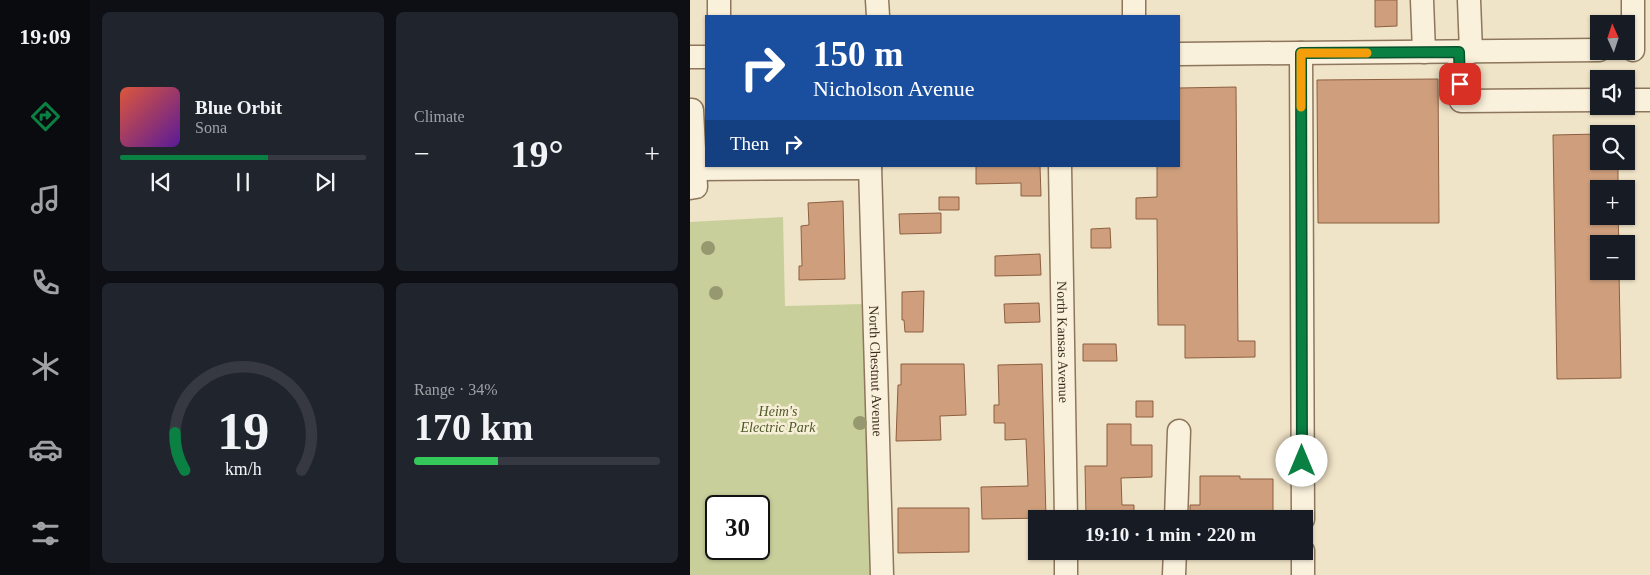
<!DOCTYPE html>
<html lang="en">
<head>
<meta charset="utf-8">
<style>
  :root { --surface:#171b24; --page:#20242c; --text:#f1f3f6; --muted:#9ea1a6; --line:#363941; --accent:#0b8043 }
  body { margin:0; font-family:"Times New Roman",serif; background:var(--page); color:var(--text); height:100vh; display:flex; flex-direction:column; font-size:19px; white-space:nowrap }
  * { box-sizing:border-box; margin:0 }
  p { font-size:16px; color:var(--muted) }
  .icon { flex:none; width:28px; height:28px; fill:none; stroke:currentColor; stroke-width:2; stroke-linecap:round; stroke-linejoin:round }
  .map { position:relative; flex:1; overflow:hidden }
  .side { display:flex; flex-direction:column; gap:12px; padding:12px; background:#0d0f14; width:600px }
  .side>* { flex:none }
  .banner { position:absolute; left:15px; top:15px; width:475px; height:152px; border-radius:0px; box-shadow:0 1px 4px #0004; background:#1a4fa0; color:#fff; overflow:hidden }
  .needle { width:32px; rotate:357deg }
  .buttons { position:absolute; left:900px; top:15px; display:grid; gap:10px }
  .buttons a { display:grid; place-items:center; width:45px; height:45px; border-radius:0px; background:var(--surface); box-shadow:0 1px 4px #0004; font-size:25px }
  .speed { position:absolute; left:15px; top:495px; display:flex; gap:10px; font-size:25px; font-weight:700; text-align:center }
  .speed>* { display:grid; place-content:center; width:65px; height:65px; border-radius:50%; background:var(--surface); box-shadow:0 1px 4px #0004; line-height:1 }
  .speed .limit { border:2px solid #111; border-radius:8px; background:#fff; color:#111 }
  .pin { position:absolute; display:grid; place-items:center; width:42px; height:42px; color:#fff; margin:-21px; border-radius:10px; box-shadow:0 2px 8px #0006 }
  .me { position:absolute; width:55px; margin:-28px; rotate:0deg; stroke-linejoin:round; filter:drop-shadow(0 0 4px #0008) }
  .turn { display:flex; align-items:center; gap:18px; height:105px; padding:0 25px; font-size:22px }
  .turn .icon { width:65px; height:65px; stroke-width:2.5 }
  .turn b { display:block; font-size:35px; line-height:42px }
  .then { display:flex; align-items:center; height:48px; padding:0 25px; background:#0003; gap:10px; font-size:19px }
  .big { font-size:38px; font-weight:700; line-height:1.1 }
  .side .widget { flex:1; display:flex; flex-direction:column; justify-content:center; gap:8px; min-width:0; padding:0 18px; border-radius:8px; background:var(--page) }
  .side .dial { align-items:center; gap:0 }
  .dial svg { height:130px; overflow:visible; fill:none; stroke:var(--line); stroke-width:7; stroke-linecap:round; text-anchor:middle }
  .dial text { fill:var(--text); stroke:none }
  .song { display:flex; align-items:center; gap:15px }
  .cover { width:60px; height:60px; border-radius:8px; background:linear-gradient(135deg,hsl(10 70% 55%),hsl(270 70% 35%)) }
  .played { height:5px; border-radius:2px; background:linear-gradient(90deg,var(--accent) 60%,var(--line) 60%) }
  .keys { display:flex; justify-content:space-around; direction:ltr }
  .heat { display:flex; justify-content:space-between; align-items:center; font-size:28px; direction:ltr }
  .charge { height:8px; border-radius:4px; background:linear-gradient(90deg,#34c759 34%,var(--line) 0) }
  .side .tiles { flex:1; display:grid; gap:12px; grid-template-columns:repeat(2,1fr) }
  .trip { position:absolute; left:338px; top:510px; width:285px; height:50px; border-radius:0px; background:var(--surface); box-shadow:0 1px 4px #0004; font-weight:700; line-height:50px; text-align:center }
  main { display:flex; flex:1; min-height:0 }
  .tab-bar { display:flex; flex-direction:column; width:90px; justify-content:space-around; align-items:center; background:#090b0e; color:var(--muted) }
  .tab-bar .icon { width:35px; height:35px }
  .tab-bar .active { color:var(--accent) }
  .tab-bar b { font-size:22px; color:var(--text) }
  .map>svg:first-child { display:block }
  .green { fill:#c9cf9b; fill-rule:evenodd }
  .building { fill:#cf9f7d; stroke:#8d5f41 }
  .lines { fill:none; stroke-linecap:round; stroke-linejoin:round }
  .minor-casing { stroke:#8d765c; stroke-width:25 }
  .minor { stroke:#faf1dc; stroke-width:22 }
  .tree { fill:#96986f }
  .route-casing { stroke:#07532c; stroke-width:12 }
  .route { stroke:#0b8043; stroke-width:9 }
  .slow { stroke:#f59e0b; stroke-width:9 }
  .labels { text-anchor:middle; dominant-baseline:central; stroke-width:5; stroke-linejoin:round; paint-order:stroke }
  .street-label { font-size:14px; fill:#3d2e20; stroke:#f7eed8 }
  .park-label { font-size:14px; font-style:italic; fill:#4d5a26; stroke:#f7eed8 }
</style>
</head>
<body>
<main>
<nav class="tab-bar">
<b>19:09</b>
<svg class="icon active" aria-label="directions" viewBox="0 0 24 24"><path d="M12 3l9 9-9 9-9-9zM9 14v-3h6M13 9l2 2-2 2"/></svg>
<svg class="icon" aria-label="music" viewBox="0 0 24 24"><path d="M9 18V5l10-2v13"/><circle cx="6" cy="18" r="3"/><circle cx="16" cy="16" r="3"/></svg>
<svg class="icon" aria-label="phone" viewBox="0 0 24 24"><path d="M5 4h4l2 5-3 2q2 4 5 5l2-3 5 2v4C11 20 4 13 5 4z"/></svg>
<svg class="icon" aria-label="climate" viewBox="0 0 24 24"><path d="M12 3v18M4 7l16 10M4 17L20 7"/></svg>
<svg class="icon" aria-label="car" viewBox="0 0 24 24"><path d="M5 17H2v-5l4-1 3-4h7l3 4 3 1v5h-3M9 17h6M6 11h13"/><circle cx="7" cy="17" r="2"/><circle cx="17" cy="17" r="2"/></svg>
<svg class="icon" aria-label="filters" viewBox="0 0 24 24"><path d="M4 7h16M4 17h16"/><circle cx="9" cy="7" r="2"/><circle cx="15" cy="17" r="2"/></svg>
</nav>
<section class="side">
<div class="tiles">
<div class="widget">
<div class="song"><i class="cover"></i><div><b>Blue Orbit</b><p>Sona</p></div></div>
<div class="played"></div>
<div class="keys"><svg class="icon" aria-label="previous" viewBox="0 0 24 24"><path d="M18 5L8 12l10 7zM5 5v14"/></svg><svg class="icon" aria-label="pause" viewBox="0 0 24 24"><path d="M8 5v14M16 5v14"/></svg><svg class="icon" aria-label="next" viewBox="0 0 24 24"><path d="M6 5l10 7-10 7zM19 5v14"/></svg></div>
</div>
<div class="widget"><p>Climate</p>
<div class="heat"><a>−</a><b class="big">19°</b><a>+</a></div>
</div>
<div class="widget dial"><svg viewBox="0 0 100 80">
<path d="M14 69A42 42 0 1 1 86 69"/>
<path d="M14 69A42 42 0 0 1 8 46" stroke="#0b8043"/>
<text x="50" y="56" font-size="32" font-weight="700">19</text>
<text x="50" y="72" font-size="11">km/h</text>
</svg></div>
<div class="widget"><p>Range · 34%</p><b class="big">170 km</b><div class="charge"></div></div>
</div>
</section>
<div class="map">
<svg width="960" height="575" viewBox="0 0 960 575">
  <rect width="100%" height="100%" fill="#f0e4c8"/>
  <path class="green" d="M 93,217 L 95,306 L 174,304 L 181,575 L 0,575 L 0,222 ZM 26,506 L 69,506 L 69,549 L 26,549 Z"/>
  <path class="building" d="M 685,0 L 707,0 L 707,26 L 685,27 Z
    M 748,79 L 749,223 L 628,223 L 627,80 Z
    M 546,87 L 548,341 L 565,341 L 565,357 L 495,358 L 495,325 L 468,325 L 467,219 L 446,219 L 446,198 L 467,197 L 467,166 L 489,166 L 489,88 Z
    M 909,134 L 909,161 L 928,161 L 928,189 L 909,189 L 909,216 L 928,216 L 929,244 L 909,244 L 909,271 L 929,271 L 931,378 L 867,379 L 863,135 Z
    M 286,166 L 350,166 L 351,196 L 331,196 L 331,183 L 286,184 Z
    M 249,197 L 269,197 L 269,210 L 249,210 Z
    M 153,201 L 155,279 L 109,280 L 109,266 L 112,266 L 111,226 L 119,225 L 118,203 Z
    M 251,213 L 251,233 L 210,234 L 209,214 Z
    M 420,228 L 421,248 L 401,248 L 401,229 Z
    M 350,254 L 351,275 L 305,276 L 305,256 Z
    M 234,291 L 233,332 L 215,332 L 214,320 L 212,320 L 212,292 Z
    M 349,303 L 350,322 L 315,323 L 314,304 Z
    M 393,344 L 426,344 L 427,361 L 393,361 Z
    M 211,364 L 274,364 L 276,415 L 250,416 L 251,440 L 206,441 L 208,385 L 211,385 Z
    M 352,364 L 356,518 L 292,519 L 291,487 L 338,486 L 336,439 L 315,440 L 315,423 L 304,423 L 304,405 L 309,405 L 308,365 Z
    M 446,401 L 463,401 L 463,417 L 446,417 Z
    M 417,424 L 441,424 L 441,445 L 462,445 L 462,477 L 431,478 L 432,505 L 444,505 L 444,519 L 396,519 L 395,466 L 417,466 Z
    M 510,476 L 550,476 L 550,479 L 583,479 L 583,519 L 500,519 L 500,505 L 510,505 Z
    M 208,508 L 279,508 L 279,552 L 208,553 Z"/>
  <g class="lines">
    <defs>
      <g id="minor">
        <path d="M 29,0 L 29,16"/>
        <path d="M 187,0 L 188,16"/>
        <path d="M 732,0 L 734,52"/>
        <path d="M 779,0 L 781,52"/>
        <path d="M 943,0 L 943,50"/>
        <path d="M 444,16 L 444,0"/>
        <path d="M 769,52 L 771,101 L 909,100"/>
        <path d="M 611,53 L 613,519"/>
        <path d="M 489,54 L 909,50"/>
        <path d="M 0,57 L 16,57"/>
        <path d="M 936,100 L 960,100"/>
        <path d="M 0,110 L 2,110 L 6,187 L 0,188"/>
        <path id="s1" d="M 180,166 L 192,575"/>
        <path id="s2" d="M 370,166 L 376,519"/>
        <path d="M 5,169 L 180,168"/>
        <path d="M 486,519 L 489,431"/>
        <path d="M 376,551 L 376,575"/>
        <path d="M 613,551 L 613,575"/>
        <path d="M 484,575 L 485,551"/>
      </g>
    </defs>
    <use href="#minor" class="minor-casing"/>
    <use href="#minor" class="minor"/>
  </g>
  <g class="tree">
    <circle cx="18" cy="248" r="7"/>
    <circle cx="26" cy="293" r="7"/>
    <circle cx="170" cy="423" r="7"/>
  </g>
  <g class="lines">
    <defs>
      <path id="route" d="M 612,461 L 611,53 L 769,52 L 770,84"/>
    </defs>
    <use href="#route" class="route-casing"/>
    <use href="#route" class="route"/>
    <path class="slow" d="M 611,107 L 611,53 L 677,53"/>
  </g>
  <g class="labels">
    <g class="street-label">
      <text stroke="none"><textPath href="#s2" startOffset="176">North Kansas Avenue</textPath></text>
      <text stroke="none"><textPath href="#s1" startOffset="205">North Chestnut Avenue</textPath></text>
    </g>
    <g class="park-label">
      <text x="88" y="411">Heim's<tspan x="88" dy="16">Electric Park</tspan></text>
    </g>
  </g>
</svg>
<div class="buttons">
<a><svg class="needle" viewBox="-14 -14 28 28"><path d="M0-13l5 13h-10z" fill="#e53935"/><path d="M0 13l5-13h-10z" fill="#9ea1a6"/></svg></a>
<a><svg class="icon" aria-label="sound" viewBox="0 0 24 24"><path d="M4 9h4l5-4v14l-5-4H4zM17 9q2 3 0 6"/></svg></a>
<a><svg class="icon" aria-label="search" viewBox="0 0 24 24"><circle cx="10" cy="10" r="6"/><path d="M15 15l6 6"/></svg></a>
<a>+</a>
<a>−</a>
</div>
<div class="speed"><div class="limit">30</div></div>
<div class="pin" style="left:770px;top:84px;background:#d93025"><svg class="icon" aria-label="arrive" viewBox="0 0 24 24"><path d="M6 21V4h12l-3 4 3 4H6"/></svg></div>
<svg class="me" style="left:612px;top:461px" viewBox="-20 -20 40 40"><circle r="19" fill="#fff"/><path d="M0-13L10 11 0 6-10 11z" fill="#0b8043"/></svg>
<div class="trip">19:10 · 1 min · 220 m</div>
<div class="banner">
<div class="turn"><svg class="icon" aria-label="right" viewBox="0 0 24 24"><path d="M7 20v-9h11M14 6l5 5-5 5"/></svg><div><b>150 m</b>Nicholson Avenue</div></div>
<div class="then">Then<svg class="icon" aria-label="right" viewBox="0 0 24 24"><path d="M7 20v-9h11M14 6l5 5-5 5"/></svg></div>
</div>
</div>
</main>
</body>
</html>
